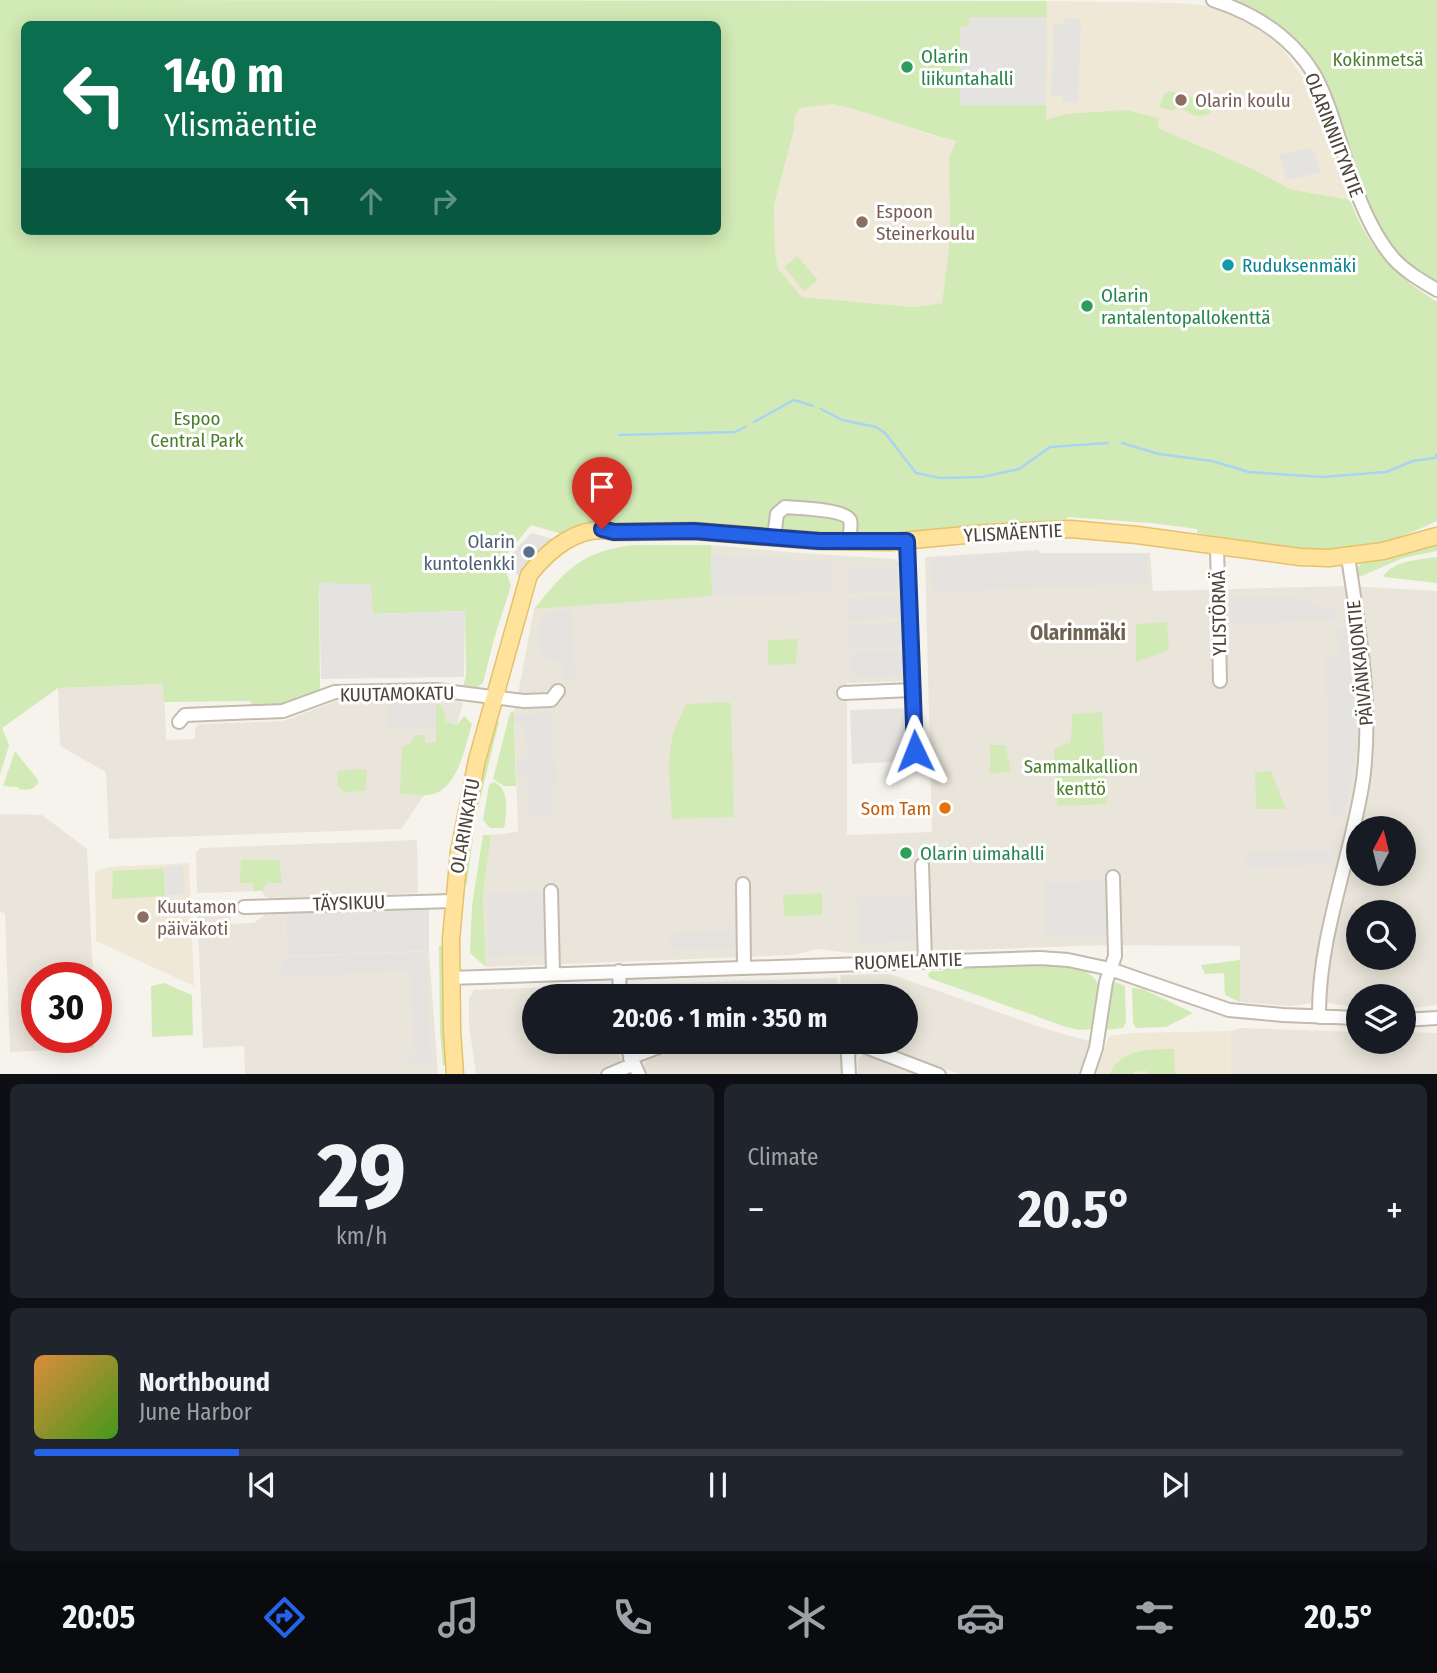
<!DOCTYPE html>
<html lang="en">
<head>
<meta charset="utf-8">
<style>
  :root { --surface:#171b24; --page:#20242c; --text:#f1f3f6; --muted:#9ea1a6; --line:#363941; --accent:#2563eb }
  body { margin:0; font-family:"Fira Sans Condensed",sans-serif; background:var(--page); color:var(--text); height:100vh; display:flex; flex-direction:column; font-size:26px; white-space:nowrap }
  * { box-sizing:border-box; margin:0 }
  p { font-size:23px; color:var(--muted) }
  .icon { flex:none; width:38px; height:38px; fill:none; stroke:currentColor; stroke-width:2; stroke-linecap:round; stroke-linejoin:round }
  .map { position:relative; height:1074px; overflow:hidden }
  .drawer { display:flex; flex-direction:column; gap:10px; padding:10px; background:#0d0f14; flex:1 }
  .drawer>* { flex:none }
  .top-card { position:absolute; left:21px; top:21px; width:700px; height:214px; border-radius:10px; box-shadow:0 4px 18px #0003; background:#0b6e4f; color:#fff; overflow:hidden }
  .needle { width:46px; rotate:7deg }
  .controls { position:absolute; left:1346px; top:816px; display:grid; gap:14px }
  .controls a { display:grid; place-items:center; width:70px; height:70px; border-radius:50%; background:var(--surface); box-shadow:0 4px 18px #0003; font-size:35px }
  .speed { position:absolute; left:21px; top:962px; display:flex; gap:14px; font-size:35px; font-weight:700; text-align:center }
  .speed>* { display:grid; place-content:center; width:91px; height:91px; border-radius:50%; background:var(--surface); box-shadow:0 4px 18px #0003; line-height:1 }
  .speed .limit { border:10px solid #d22; background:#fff; color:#111 }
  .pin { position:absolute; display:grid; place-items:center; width:60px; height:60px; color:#fff; margin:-72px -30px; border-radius:50% 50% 50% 0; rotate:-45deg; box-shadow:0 0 7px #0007 }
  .pin .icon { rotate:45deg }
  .me { position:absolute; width:77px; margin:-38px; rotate:358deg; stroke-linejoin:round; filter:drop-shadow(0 0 5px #0008) }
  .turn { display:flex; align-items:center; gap:24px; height:147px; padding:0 28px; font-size:32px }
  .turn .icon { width:91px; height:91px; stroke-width:2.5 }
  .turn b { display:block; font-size:49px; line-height:60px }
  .lanes { display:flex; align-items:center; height:66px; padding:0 28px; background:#0003; justify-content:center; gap:35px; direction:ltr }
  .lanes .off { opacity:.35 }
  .big { font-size:52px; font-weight:700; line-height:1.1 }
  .drawer .tile { flex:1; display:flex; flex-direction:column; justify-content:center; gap:10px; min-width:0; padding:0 24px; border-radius:10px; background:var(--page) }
  .drawer .dial { align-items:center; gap:0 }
  .dial b { font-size:91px; line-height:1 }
  .song { display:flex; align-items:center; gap:21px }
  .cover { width:84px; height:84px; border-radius:10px; background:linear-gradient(135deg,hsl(30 70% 55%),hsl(100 70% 35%)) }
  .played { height:7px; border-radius:4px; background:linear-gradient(90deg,var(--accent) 15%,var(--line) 15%) }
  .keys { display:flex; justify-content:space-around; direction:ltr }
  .heat { display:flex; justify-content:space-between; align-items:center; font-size:38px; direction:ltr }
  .drawer .tiles { flex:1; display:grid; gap:10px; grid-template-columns:1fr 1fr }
  .tile:last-child { grid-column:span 2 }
  .trip { position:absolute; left:522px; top:984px; width:396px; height:70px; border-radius:35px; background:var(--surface); box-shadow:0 4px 18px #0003; font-weight:700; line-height:70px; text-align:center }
  .dock { display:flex; height:112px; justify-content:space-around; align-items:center; background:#090b0e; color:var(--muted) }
  .dock .icon { width:49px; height:49px }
  .dock .on { color:var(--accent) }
  .dock b { font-size:32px; color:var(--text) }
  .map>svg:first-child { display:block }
  .residential { fill:#eae5da; fill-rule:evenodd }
  .education { fill:#efe8d6 }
  .green { fill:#d2eab5; fill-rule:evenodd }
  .parking { fill:#e5e3e0 }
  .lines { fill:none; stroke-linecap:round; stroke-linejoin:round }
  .stream { stroke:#a9d4f2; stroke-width:2.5 }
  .minor-casing { stroke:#c2bbae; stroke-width:16 }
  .major-casing { stroke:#e6c16a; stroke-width:19 }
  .minor { stroke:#fff; stroke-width:12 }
  .major { stroke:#ffe39c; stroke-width:16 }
  .route-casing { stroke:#184099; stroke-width:18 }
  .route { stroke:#2563eb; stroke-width:12 }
  .leisure-dot { fill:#2e9e5b; stroke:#fff; stroke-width:2.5 }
  .education-dot { fill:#8d6e63; stroke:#fff; stroke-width:2.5 }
  .culture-dot { fill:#0f9aa8; stroke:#fff; stroke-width:2.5 }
  .service-dot { fill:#5c6f8a; stroke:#fff; stroke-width:2.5 }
  .food-dot { fill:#e8710a; stroke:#fff; stroke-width:2.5 }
  .labels { text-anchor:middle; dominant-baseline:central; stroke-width:6; stroke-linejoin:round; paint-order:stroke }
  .leisure-label { font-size:19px; fill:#27864d; stroke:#fff; text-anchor:start }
  .park-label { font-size:19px; fill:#4a7f2a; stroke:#fff }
  .education-label { font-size:19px; fill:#785e54; stroke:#fff; text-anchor:start }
  .street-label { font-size:19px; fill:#4b4439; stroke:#fff }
  .culture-label { font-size:19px; fill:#0d838f; stroke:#fff; text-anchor:start }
  .service-label { font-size:19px; fill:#4e5e75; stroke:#fff; text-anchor:end }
  .food-label { font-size:19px; fill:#c56008; stroke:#fff; text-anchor:end }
  .neighbourhood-label { font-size:21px; font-weight:bold; fill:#6e6250; stroke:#fff }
</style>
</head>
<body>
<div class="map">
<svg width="1437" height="1075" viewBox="0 0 1437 1075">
  <rect width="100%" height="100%" fill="#f6f3ec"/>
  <path class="residential" d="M 711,545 L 799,553 L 894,559 L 902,564 L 907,681 L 847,683 L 847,835 L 932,832 L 925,557 L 1038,550 L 1041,553 L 1150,553 L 1153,591 L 1348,586 L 1437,591 L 1437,1005 L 1404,1009 L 1404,996 L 1358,996 L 1358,1008 L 1322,1002 L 1289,1006 L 1240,1002 L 1240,946 L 1106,945 L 940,951 L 932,948 L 910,952 L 849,953 L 819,949 L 793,955 L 486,967 L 483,895 L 491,835 L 518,832 L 514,715 L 534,609 L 569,606 L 711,555 ZM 1358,828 L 1404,828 L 1404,873 L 1358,873 ZM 1358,912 L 1404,912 L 1404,957 L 1358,957 Z
    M 164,684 L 166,740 L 195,739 L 195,728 L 199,724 L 283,721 L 342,699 L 426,696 L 463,702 L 449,759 L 401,829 L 109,839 L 106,772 L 60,746 L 58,688 Z
    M 0,814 L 42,815 L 87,849 L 93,978 L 37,978 L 37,1038 L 94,1038 L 94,1048 L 10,1052 L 5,913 L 0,912 Z
    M 417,840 L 418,893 L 270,899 L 264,896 L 262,891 L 197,893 L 196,853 L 200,848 Z
    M 224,901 L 230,907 L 231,924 L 254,923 L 267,913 L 285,912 L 287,956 L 429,951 L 438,1074 L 245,1074 L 244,1046 L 203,1048 L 197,902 Z
    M 890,974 L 1049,1030 L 1093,1042 L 1081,1074 L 959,1074 L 870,1041 L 905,1041 L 905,996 L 842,996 L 840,975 Z
    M 837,978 L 837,996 L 646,996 L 647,984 Z
    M 602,985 L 607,986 L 610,996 L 534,996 L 534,1041 L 615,1041 L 622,1063 L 597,1074 L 476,1074 L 469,1025 L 469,998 L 474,990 Z
    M 1241,1028 L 1358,1032 L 1358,1041 L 1404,1041 L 1404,1032 L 1437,1033 L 1437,1074 L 1231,1074 L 1231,1031 Z
    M 717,1041 L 817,1041 L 839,1047 L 843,1074 L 647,1075 L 643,1067 L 646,1061 L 661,1055 Z
    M 863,1055 L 880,1060 L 918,1074 L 857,1074 L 859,1059 Z"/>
  <path class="education" d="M 1047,1 L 1178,3 L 1203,5 L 1222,11 L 1254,26 L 1281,47 L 1309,85 L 1350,200 L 1290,189 L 1253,169 L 1157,128 L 1158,118 L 1126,110 L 1046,120 Z
    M 833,104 L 859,109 L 927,134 L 956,141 L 949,158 L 950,238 L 942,303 L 913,307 L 802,297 L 778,269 L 775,251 L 774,205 L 794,130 L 795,116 L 801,108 Z
    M 189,863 L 194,986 L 96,941 L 95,872 L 108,867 Z
    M 1231,1031 L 1231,1074 L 1095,1075 L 1109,1036 L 1130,1033 Z"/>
  <path class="green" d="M 0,0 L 1047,1 L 1046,120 L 1065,114 L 1126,110 L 1159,118 L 1158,128 L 1253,169 L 1290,189 L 1350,200 C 1367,247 1395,276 1437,302 L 1437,521 C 1399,539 1358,552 1316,552 C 1277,552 1236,540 1197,533 L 1197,529 L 1151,523 L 1068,517 L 1066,521 L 866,536 L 857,536 L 852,520 L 781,504 L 772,526 L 768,530 L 562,534 L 531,525 L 502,560 L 511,586 L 494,639 L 483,683 L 476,688 L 463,686 L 466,676 L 465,611 L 372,614 L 319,584 L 320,691 L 284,705 L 253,706 L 250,701 L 164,702 L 163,684 L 58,688 L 2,728 L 9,745 L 0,775 ZM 24,24 L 718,24 L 718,231 L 24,231 ZM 833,104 C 875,113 914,131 956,141 L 949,158 L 950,238 L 942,303 L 913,307 L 802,297 L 778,269 L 775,251 L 774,205 L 794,130 L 795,116 L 801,108 Z
    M 1232,0 L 1437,0 L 1437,283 L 1416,269 L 1395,250 L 1379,228 L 1366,202 L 1308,58 C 1286,29 1264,17 1232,0 Z
    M 1169,91 L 1212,103 L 1210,113 C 1197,120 1190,112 1178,107 L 1172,111 L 1159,107 L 1164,94 Z
    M 797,256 L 818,280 L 804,291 L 784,267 Z
    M 783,512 L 830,513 L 846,519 L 844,533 L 842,535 L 784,531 L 781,527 Z
    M 1437,542 L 1437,551 L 1403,558 L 1357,578 L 1356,569 L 1364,561 Z
    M 635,545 L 711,545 L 712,596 L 534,609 C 566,570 582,550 635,545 Z
    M 1437,557 L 1437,583 L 1383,577 C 1393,560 1419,560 1437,557 Z
    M 1167,622 L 1169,650 L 1136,662 L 1136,624 Z
    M 798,639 L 796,664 L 768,665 L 768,640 Z
    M 728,702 L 731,704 L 734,817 L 672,819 C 670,775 662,743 687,704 Z
    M 436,704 L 438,704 L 443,708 L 446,722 L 457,725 L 464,716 L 472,724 C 465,746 458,792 428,795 C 419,796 409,793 400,794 L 402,747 L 411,743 L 415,735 L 425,735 L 425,743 L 436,742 Z
    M 514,711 L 514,715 L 516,786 L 504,786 L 493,779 L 510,713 Z
    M 1102,712 L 1107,804 L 1058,806 L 1054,749 L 1071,742 L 1072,714 Z
    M 495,718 L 499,722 L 476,816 L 467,883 L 461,883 L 467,836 Z
    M 990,745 L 1005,745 L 1011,771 L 990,774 Z
    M 15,751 L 38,780 C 38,790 26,791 19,789 L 18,787 L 3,786 Z
    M 353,769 L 367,770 L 365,791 L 344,792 L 338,786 L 337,772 Z
    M 1271,771 L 1286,809 L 1256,809 L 1255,772 Z
    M 494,782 C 510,789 506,810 505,825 L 503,828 L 490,828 L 483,820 L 489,785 Z
    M 483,835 L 491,835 L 483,895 L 486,967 L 470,953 L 472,906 Z
    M 241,860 L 279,860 L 282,883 L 267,883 L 263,890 L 254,891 L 253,883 L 240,883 Z
    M 164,868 L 165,896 L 112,899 L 113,871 Z
    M 822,893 L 822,915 L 784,916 L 783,895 Z
    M 439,946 L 445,946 L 445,1065 L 443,1065 L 440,1031 Z
    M 1240,960 L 1240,1002 L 1225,995 L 1224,973 L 1205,974 L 1201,965 Z
    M 1033,964 C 1050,965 1095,965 1098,986 C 1100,998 1095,1013 1094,1025 L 1091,1029 L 1078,1030 L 1066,1027 L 929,978 L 928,974 L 931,971 L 943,971 L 945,967 Z
    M 1115,982 L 1125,986 L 1126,1022 L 1123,1028 L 1106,1030 L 1109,992 Z
    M 164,983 L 192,995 L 193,1035 L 152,1037 L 151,986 Z
    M 1132,988 L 1143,989 L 1193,1013 L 1166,1027 L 1136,1028 L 1133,1022 Z
    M 1171,1049 L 1174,1049 L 1175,1074 L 1147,1074 L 1147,1071 L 1134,1072 L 1133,1074 L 1110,1074 C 1119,1050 1149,1049 1171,1049 Z"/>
  <path class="parking" d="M 969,17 L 1047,17 L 1046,105 L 960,105 L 960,27 L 969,26 Z
    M 1065,18 L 1081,19 L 1078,103 L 1063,102 L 1063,96 L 1051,95 L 1054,24 L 1064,24 Z
    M 1310,148 L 1314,152 L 1321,172 L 1287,180 L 1279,154 Z
    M 531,533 L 558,540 L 520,578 L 505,561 Z
    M 1037,551 L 1040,554 L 1148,554 L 1149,584 L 932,592 L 930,558 Z
    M 711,555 L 791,558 L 791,561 L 832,560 L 833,593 L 712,596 Z
    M 895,566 L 896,591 L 848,593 L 846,567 Z
    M 319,583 L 371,584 L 373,614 L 465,611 L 464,677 L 321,679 Z
    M 1230,596 L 1288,596 L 1337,610 L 1338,620 L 1231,624 Z
    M 901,597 L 902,618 L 848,621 L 847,598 Z
    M 572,611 L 575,680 L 562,679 L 562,666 L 555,659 L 541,659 L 539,645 L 539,625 L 544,612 Z
    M 902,622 L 903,646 L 849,649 L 847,625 Z
    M 1337,628 L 1350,628 L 1355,685 L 1357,747 L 1345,817 L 1330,816 L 1325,656 L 1339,656 Z
    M 903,651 L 904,676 L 851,677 L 850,652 Z
    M 388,701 L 436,701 L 435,728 L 387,727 Z
    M 911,708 L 913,761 L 852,764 L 850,710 Z
    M 551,713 L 553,763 L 556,763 L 557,786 L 551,787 L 553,817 L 529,818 L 527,774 L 517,774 L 516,761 L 527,760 L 525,723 L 514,723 L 514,715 Z
    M 1332,850 L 1331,865 L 1246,868 L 1246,851 Z
    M 183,865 L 185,894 L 166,895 L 165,866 Z
    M 1105,881 L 1106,935 L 1046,937 L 1044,883 Z
    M 542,891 L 544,955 L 489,957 L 487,894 Z
    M 914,894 L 916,941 L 859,943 L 858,898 Z
    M 429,909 L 429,951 L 287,956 L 285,912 Z
    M 734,930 L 735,948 L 670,950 L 669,932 Z
    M 427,953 L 431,1063 L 407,1064 L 407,1054 L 414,1053 L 410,971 L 276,977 L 286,958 Z"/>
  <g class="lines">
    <path class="stream" d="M 821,409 L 842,420 L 876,427 L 885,433 L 916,473 L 940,478 L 982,477 L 1019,469 L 1050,447 L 1108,443
      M 754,422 L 794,400 L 813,406
      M 619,435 L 735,432 L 745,427
      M 1122,443 L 1159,454 L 1212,461 L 1249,472 L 1322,477 L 1386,472 L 1413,461 L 1435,458 L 1437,454"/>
    <defs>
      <path id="minor" d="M 1213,0 C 1253,13 1291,36 1314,74 C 1331,104 1340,146 1352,179 C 1362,207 1374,236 1394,259 C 1406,272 1422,281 1437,290
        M 774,537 L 777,514 L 785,507 C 797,508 844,509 850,520 C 852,525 849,536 849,542
        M 907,541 L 915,751
        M 1217,545 L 1220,681
        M 844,693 L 912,690
        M 179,722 L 185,715 L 283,711 L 335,692 L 437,690 L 524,701 L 551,700 L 558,691
        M 922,865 L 925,961
        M 743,884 L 744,967
        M 551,891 L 553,973
        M 244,907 L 453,901
        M 619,971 L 620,996
        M 450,978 L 1040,958 L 1068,960 L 1110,969 L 1229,1010 L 1283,1015 L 1358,1018
        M 1319,1017 C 1318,936 1351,859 1363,780 C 1373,706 1359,630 1348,557
        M 1404,1020 L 1437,1018
        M 624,1041 L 639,1075
        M 850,1041 L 939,1075
        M 630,1058 L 675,1041
        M 608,1075 L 634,1064
        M 849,1075 L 848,1055 L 852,1042
        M 1087,1075 L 1096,1048 L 1106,982 L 1115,956 L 1113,877"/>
      <path id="major" d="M 455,1075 L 452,1030 L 451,939 L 459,852 L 477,760 L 529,575 C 548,550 580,523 614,532 L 694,531 L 819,541 L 891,542 L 987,533 L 1071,529 L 1137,535 L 1300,557 L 1329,558 L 1383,551 L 1437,536"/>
    </defs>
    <use href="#minor" class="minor-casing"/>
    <use href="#major" class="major-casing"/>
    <use href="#minor" class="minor"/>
    <use href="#major" class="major"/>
  </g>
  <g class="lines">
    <defs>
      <path id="route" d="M 602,529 L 614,532 L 694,531 L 819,541 L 907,541 L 915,751"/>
    </defs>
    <use href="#route" class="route-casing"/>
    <use href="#route" class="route"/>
  </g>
  <g class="leisure-dot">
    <circle cx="907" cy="67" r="7"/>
    <circle cx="1087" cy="306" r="7"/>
    <circle cx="906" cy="853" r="7"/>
  </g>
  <g class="education-dot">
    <circle cx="1181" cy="100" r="7"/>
    <circle cx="862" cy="222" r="7"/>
    <circle cx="143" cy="917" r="7"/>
  </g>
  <circle class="culture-dot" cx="1228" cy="265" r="7"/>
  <circle class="service-dot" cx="529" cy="552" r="7"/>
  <circle class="food-dot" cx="945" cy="808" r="7"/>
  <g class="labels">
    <g class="leisure-label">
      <text x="921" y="56">Olarin<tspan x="921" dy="22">liikuntahalli</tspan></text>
      <text x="1101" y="295">Olarin<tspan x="1101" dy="22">rantalentopallokenttä</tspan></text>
      <text x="920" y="853">Olarin uimahalli</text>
    </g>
    <g class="park-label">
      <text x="1378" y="59">Kokinmetsä</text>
      <text x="197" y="418">Espoo<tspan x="197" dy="22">Central Park</tspan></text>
      <text x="1081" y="766">Sammalkallion<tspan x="1081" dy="22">kenttö</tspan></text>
    </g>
    <g class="education-label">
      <text x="1195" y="100">Olarin koulu</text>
      <text x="876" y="211">Espoon<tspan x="876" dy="22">Steinerkoulu</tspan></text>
      <text x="157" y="906">Kuutamon<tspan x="157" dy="22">päiväkoti</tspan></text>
    </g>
    <g class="street-label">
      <text transform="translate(1334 135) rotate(69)">OLARINNIITYNTIE</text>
      <text transform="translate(1013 533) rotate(-3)">YLISMÄENTIE</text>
      <text transform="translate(1219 613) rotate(-91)">YLISTÖRMÄ</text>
      <text transform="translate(1360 663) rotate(-96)">PÄIVÄNKAJONTIE</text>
      <text transform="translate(397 694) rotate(-1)">KUUTAMOKATU</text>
      <text transform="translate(465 826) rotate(-80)">OLARINKATU</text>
      <text transform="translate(349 903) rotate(-2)">TÄYSIKUU</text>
      <text transform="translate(908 961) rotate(-2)">RUOMELANTIE</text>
    </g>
    <g class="culture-label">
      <text x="1242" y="265">Ruduksenmäki</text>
    </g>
    <g class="service-label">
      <text x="515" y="541">Olarin<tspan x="515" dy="22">kuntolenkki</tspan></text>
    </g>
    <g class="food-label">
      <text x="931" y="808">Som Tam</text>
    </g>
    <g class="neighbourhood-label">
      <text x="1078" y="633">Olarinmäki</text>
    </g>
  </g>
</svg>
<div class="controls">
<a><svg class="needle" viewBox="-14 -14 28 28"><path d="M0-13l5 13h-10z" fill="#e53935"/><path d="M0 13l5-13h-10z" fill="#9ea1a6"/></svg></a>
<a><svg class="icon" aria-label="search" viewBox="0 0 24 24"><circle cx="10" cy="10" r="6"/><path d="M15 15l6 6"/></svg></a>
<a><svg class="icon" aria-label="layers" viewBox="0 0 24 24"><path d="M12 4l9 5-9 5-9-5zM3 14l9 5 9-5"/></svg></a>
</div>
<div class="speed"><div class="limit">30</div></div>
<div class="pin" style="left:602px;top:529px;background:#d93025"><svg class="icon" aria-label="arrive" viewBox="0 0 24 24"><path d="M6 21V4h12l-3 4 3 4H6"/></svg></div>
<svg class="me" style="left:915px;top:751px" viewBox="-20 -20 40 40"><path d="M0-17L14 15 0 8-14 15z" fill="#2563eb" stroke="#fff" stroke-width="4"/></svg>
<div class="trip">20:06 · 1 min · 350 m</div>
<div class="top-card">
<div class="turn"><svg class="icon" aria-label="left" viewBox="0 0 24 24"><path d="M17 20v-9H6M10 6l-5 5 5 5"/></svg><div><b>140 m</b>Ylismäentie</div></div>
<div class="lanes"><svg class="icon" aria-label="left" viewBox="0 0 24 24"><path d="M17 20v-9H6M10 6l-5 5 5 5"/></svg><svg class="icon off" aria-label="ahead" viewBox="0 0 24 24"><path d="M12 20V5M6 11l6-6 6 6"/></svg><svg class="icon off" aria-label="right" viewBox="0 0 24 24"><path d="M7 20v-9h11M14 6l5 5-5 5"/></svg></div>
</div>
</div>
<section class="drawer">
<div class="tiles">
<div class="tile dial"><b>29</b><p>km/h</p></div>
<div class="tile"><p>Climate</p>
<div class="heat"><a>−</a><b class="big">20.5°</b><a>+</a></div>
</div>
<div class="tile">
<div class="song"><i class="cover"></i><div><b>Northbound</b><p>June Harbor</p></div></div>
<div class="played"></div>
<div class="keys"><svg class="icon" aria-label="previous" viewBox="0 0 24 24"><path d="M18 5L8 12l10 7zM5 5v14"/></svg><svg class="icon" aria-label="pause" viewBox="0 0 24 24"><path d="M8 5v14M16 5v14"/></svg><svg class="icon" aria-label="next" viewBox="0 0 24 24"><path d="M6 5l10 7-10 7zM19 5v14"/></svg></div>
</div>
</div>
</section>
<nav class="dock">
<b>20:05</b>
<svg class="icon on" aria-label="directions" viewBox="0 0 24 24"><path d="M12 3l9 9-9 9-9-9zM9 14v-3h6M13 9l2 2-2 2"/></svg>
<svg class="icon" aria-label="music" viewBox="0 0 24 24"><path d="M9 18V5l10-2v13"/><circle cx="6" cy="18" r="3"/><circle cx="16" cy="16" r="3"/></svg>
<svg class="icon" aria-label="phone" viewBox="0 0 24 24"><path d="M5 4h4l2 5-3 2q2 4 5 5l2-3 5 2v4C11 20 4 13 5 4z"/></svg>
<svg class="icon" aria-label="climate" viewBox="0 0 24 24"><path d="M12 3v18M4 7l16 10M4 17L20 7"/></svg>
<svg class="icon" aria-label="car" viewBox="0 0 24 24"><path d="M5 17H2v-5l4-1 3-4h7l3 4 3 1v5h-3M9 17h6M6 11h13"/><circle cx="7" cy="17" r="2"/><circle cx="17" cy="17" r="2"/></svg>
<svg class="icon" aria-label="filters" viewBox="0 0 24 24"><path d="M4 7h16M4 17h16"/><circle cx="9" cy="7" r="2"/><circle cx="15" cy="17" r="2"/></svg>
<b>20.5°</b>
</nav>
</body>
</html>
